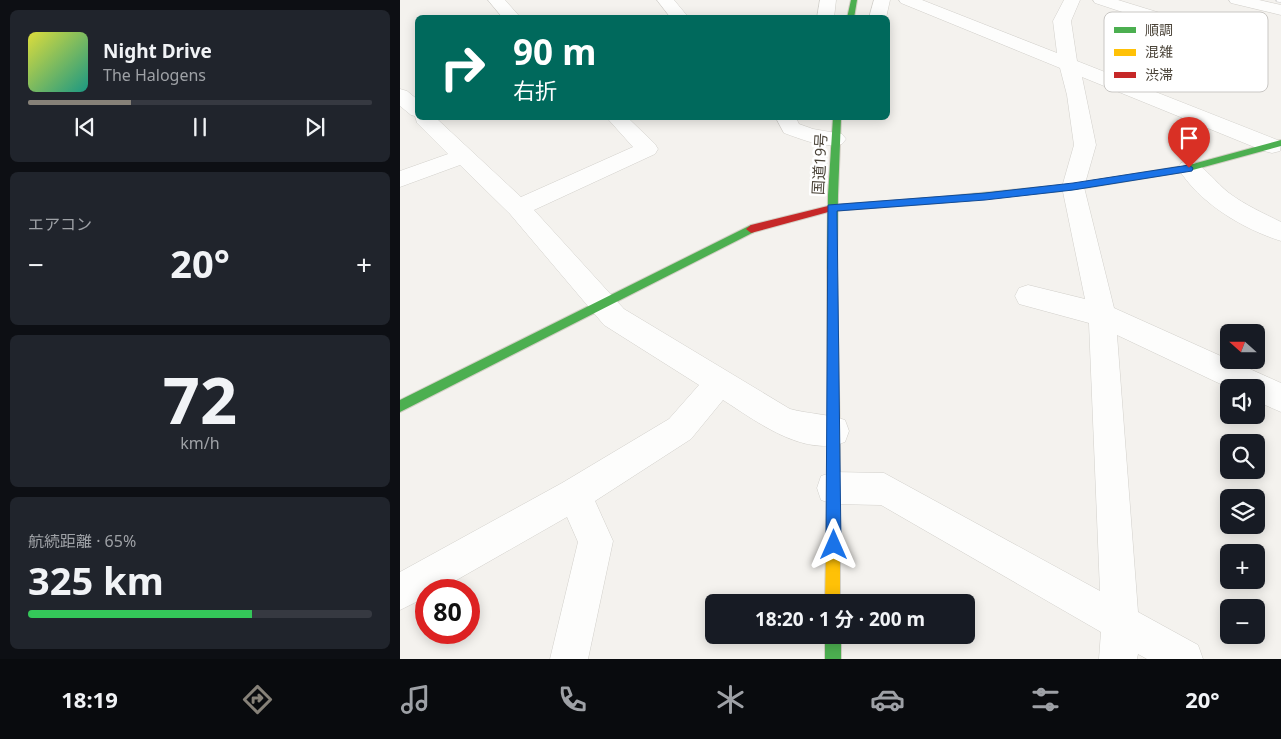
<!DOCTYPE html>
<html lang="ja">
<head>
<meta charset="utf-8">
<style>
  :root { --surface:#171b24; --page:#20242c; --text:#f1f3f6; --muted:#9ea1a6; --line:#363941; --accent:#868178 }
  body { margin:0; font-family:"Noto Sans","Noto Sans JP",sans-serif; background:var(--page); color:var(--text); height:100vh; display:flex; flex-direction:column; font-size:19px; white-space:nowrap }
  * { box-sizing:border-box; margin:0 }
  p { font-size:16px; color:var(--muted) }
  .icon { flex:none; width:28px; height:28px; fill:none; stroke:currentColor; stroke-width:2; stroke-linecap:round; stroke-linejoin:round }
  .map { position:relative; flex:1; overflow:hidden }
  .details { display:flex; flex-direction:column; gap:10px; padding:10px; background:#0d0f14; width:400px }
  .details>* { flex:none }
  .top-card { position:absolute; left:15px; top:15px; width:475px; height:105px; border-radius:8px; box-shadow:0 2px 12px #0003; background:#00695c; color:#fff; overflow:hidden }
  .needle { width:32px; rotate:291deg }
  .fabs { position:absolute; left:820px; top:324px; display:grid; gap:10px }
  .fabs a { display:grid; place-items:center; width:45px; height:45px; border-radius:8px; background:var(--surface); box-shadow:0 2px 12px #0003; font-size:25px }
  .speed { position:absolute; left:15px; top:579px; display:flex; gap:10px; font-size:25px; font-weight:700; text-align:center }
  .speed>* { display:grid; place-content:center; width:65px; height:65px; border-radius:50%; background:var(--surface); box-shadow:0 2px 12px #0003; line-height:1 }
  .speed .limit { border:8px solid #d22; background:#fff; color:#111 }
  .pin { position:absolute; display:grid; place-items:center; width:42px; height:42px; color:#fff; margin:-51px -21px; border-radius:50% 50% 50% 0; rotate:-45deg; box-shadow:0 0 5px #0007 }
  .pin .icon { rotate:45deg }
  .me { position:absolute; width:55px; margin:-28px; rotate:0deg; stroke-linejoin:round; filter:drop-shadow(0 0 4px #0008) }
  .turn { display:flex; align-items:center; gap:18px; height:105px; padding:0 15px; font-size:22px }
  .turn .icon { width:65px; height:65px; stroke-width:2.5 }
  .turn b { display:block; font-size:35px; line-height:42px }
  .big { font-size:38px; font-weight:700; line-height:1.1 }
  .details .card { flex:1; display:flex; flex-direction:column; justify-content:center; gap:8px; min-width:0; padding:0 18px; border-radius:8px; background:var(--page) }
  .details .dial { align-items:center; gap:0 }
  .dial b { font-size:65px; line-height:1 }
  .song { display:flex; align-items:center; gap:15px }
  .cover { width:60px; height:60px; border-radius:8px; background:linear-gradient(135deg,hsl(60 70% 55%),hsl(170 70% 35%)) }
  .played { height:5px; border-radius:2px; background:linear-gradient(90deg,var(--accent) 30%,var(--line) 30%) }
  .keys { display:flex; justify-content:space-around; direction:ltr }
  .heat { display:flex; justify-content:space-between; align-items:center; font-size:28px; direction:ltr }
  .charge { height:8px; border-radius:4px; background:linear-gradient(90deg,#34c759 65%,var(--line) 0) }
  .trip { position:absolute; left:305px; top:594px; width:270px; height:50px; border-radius:8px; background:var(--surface); box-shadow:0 2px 12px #0003; font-weight:700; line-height:50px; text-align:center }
  .tab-bar { display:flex; height:80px; justify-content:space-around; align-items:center; background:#090b0e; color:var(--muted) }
  .tab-bar .icon { width:35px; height:35px }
  .tab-bar .current { color:var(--accent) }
  .tab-bar b { font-size:22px; color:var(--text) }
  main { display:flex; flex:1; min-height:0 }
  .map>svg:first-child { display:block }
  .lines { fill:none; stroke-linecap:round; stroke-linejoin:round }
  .street-casing { stroke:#d2d0cb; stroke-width:1 }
  .fast-casing { stroke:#d3cfc5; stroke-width:2 }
  .slow-casing { stroke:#d3cfc5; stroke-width:2 }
  .jam-casing { stroke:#d3cfc5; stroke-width:2 }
  .street { fill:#fdfdfc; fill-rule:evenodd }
  .fast { fill:#4caf50; fill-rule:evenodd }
  .slow { fill:#ffc107; fill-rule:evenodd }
  .jam { fill:#c62828; fill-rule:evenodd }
  .rail-casing { stroke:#dbdbda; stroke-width:4 }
  .rail { stroke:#fff; stroke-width:2.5; stroke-dasharray:8; stroke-linecap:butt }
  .route { fill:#1a73e8; stroke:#114b97 }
  .labels { text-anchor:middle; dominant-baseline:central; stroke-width:5; stroke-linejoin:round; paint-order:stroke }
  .street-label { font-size:15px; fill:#4b4439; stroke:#fff }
  .key { fill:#fff; stroke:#c9c7c4; stroke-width:1 }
  .key-label { font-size:14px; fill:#4b4439 }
</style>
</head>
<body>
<main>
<section class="details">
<div class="card">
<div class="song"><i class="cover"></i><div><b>Night Drive</b><p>The Halogens</p></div></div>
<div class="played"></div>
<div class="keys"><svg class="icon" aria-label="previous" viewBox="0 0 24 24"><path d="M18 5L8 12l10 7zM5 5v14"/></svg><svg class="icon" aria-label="pause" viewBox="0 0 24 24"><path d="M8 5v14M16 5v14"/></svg><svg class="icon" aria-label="next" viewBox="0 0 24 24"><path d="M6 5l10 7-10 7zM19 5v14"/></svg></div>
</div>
<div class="card"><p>エアコン</p>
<div class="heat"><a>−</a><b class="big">20°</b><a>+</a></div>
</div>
<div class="card dial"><b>72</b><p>km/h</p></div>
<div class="card"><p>航続距離 · 65%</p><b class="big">325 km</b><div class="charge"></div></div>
</section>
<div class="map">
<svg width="881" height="659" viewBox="0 0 881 659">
  <rect width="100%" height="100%" fill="#f4f2ee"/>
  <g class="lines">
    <defs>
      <path id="street" d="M 88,0 L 105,0 L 121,18 L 103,18 Z
        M 257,0 L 274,0 L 289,18 L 271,18 Z
        M 420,0 L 436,0 L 434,18 L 417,18 Z
        M 474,0 L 490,0 L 486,18 L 469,18 Z
        M 499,0 L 522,0 L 657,53 L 653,21 L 664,0 L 680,0 L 671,21 L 677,61 L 880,141 L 881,143 L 880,151 L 872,153 L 864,151 L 682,77 L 696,145 L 684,187 L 714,308 L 881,383 L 881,412 L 856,401 L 856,388 L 829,388 L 717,335 L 738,612 L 798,645 L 803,659 L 747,659 L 738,654 L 737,659 L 699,659 L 701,632 L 481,505 L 433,504 L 421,500 L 417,488 L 421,476 L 433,472 L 484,473 L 700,591 L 689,323 L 619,304 L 615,296 L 619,288 L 628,285 L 685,299 L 662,187 L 674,145 L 667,95 L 660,68 L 501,3 Z
        M 693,0 L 718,0 L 783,20 L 786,24 L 783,28 L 777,29 L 771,28 L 695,3 Z
        M 829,0 L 859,0 L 881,5 L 881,15 L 831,3 Z
        M 0,89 L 7,91 L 18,100 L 18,118 L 36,118 L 121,197 L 233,147 L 207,118 L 228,118 L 255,144 L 258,149 L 255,154 L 134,210 L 224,309 L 390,409 C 409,414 428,414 445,420 L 449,431 L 445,442 C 404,458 356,421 323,400 L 291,439 L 195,501 L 213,541 L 188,659 L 150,659 L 178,542 L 167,517 L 39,590 L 26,590 L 26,597 L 0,610 L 0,572 L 162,483 L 269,419 L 299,385 L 204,325 L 110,214 L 60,165 L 0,187 L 0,171 L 48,154 L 17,123 L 15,116 L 11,115 L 0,106 Z
        M 376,118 L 396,118 L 399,124 L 413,129 L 442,134 L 446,139 L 442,144 C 424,149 401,139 384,133 Z
        M 789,160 C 804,165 816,183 829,193 C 845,205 863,213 881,222 L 881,241 C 843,229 799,203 778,168 L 781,163 Z"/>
      <path id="fast" d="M 451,0 L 457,0 L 454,18 L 447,18 Z
        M 433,118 L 441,118 L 438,195 L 437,269 L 432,273 L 427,269 L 428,195 Z
        M 881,140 L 881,146 L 789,171 L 673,190 L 540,203 L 535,200 L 540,197 L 673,184 L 789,165 Z
        M 351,225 L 354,226 L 356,229 L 354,232 L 0,412 L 0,400 Z
        M 425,635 L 441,635 L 441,659 L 425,659 Z"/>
      <path id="slow" d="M 432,265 L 437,269 L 440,450 L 440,602 L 425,602 L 428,450 L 427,269 Z"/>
      <path id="jam" d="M 540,197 L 545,200 L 540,203 L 432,211 L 351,233 L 346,229 L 351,225 L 432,205 Z"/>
    </defs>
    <use href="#street" class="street-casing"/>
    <use href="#fast" class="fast-casing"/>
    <use href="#slow" class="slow-casing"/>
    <use href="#jam" class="jam-casing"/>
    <use href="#street" class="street"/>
    <use href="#fast" class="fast"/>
    <use href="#slow" class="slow"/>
    <use href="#jam" class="jam"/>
    <defs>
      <path id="rail" d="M 877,0 L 881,1"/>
    </defs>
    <use href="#rail" class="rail-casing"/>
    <use href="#rail" class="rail"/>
  </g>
  <path class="route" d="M 789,165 L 793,168 L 792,171 L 673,190 L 585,200 L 437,211 L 441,545 L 439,550 L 434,552 L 428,550 L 426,545 L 428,205 L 585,193 L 673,183 Z"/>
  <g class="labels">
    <g class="street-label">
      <text transform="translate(419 164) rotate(-87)">国道19号</text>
    </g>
  </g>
  <rect x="704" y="12" width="164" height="80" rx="8" class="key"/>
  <rect x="714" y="27" width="22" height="6" fill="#4caf50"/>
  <rect x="714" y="49" width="22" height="7" fill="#ffc107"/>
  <rect x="714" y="72" width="22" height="6" fill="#c62828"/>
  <g class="key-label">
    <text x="745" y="35">順調</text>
    <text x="745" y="57">混雑</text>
    <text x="745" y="80">渋滞</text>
  </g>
</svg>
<div class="fabs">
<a><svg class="needle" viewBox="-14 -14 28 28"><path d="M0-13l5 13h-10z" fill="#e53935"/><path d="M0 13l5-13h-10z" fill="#9ea1a6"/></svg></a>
<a><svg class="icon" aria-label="sound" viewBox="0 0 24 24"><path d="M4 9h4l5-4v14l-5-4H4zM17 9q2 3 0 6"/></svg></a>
<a><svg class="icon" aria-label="search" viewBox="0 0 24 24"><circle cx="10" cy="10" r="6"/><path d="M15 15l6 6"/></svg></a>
<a><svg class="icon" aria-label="layers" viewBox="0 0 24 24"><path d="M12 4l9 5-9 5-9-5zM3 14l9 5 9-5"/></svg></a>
<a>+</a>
<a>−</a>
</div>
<div class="speed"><div class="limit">80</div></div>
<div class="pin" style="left:789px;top:168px;background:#d93025"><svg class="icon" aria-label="arrive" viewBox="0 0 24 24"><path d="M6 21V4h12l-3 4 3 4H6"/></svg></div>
<svg class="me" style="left:434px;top:545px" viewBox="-20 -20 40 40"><path d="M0-17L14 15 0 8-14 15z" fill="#1a73e8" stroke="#fff" stroke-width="4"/></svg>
<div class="trip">18:20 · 1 分 · 200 m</div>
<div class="top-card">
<div class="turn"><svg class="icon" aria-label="right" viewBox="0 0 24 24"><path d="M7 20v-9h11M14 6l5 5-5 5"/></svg><div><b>90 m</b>右折</div></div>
</div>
</div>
</main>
<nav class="tab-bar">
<b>18:19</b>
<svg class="icon current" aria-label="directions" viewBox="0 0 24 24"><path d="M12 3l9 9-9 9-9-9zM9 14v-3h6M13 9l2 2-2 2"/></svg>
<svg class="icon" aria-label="music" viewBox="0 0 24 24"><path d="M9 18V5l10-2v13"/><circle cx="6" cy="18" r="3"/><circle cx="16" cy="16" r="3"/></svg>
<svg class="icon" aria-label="phone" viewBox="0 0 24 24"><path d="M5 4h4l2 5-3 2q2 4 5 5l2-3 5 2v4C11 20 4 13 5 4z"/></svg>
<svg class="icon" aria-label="climate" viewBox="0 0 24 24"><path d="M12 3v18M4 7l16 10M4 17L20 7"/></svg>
<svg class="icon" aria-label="car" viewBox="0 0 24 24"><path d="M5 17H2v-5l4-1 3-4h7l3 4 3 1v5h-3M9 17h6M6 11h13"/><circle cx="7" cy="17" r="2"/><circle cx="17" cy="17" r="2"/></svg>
<svg class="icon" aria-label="filters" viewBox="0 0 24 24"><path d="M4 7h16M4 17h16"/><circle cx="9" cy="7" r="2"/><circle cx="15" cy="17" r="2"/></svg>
<b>20°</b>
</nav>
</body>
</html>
